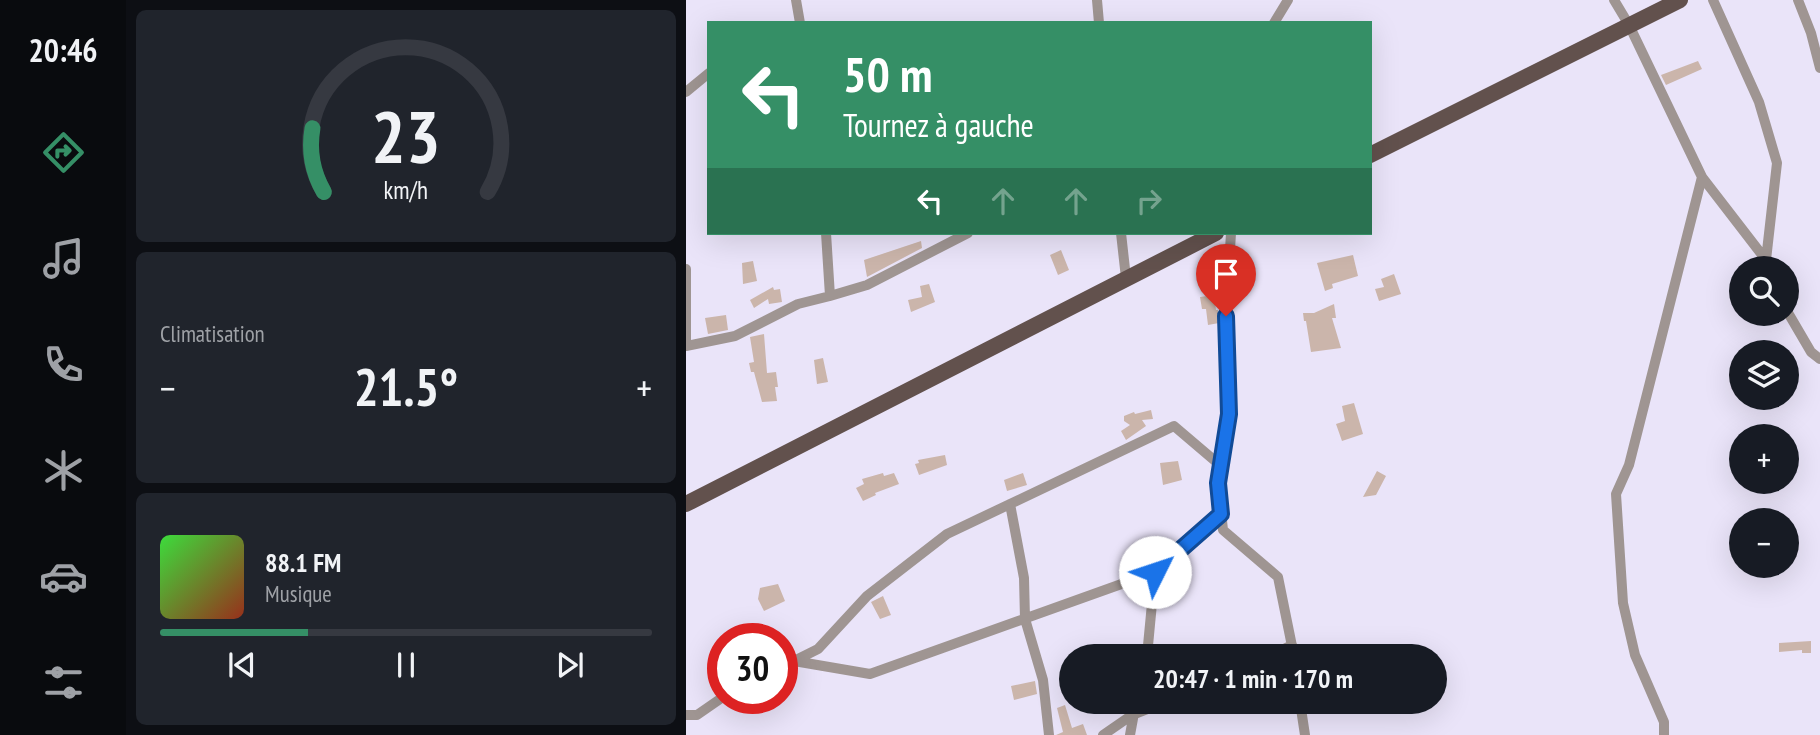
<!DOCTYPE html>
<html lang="fr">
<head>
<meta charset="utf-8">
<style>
  :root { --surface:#171b24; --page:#20242c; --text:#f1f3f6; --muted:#9ea1a6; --line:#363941; --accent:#358f66 }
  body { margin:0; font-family:"PT Sans Narrow",sans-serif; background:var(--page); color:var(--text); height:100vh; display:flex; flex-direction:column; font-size:26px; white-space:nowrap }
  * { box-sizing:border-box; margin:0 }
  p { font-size:23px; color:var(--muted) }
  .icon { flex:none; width:38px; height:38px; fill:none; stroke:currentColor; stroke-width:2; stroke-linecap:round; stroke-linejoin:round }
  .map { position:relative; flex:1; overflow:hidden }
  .details { display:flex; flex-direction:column; gap:10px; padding:10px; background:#0d0f14; width:560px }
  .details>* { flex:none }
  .guide { position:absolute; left:21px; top:21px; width:665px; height:214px; border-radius:0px; box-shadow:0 7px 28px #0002; background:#358f66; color:#fff; overflow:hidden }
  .controls { position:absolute; left:1043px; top:256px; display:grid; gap:14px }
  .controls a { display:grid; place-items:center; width:70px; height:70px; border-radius:50%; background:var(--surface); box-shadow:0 7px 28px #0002; font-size:35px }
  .speed { position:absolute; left:21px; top:623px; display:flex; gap:14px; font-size:35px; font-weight:700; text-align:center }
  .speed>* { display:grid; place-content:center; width:91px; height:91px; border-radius:50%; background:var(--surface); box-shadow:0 7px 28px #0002; line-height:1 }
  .speed .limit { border:10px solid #d22; background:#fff; color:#111 }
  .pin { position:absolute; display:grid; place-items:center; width:60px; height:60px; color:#fff; margin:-72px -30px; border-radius:50% 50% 50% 0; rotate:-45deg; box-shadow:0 0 7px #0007 }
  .pin .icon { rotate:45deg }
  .me { position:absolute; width:77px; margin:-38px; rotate:49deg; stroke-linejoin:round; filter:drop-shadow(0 0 5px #0008) }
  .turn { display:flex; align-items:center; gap:24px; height:147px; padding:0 21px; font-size:32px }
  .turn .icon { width:91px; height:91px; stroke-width:2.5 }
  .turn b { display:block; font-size:49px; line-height:60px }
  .lanes { display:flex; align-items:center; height:66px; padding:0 21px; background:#0003; justify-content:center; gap:35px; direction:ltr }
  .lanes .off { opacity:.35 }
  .big { font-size:52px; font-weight:700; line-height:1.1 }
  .details .card { flex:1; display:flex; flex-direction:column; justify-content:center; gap:10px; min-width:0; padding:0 24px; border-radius:10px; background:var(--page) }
  .details .dial { align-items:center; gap:0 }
  .dial svg { height:182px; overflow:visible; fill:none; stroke:var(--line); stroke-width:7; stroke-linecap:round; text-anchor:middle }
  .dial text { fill:var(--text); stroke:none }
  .song { display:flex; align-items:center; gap:21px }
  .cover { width:84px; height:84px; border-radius:10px; background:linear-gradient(135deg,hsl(120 70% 55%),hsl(10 70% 35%)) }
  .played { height:7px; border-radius:4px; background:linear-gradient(90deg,var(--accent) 30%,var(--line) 30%) }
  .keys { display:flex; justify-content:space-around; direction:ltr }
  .heat { display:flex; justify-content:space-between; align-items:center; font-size:38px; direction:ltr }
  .trip { position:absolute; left:373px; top:644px; width:388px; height:70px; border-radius:35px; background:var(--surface); box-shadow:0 7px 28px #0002; font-weight:700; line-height:70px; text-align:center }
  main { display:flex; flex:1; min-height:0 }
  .dock { display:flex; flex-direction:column; width:126px; justify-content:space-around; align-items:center; background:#090b0e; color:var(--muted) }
  .dock .icon { width:49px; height:49px }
  .dock .selected { color:var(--accent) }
  .dock b { font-size:32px; color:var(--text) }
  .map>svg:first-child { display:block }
  .building { fill:#cbb5ab }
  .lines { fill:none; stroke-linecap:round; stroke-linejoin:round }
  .minor { stroke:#9f9592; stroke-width:10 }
  .primary { stroke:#62514d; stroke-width:16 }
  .route-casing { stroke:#114b97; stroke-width:18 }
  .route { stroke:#1a73e8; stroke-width:12 }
</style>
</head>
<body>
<main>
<nav class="dock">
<b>20:46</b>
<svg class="icon selected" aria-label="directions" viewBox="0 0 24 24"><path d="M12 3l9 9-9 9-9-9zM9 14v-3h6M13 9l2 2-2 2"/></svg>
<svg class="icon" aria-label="music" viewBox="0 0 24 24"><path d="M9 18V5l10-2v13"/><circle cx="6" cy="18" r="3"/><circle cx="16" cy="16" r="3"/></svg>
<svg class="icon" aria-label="phone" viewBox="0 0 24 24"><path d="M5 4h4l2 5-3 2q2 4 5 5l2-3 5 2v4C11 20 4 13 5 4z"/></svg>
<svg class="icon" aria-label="climate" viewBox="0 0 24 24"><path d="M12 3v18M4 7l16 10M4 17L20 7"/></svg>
<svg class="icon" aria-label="car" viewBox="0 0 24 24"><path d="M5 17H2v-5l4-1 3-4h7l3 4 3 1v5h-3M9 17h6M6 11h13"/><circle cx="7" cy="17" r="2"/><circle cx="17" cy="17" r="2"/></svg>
<svg class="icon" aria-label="filters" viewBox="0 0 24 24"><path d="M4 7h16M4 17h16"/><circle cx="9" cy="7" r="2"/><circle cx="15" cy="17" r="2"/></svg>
</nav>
<section class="details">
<div class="card dial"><svg viewBox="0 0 100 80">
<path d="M14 69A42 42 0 1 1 86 69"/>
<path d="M14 69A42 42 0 0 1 9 41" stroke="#358f66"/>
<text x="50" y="56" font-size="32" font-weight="700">23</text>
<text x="50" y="72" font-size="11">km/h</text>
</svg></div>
<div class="card"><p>Climatisation</p>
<div class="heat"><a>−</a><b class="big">21.5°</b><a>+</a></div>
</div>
<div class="card">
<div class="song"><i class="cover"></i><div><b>88.1 FM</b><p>Musique</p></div></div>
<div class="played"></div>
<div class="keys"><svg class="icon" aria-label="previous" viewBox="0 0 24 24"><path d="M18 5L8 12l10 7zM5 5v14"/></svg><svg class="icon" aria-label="pause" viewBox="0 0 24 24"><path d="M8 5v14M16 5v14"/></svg><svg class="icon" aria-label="next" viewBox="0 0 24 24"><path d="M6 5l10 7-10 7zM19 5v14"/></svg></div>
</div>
</section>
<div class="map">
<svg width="1134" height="735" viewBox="0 0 1134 735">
  <rect width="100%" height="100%" fill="#eae4f9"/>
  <path class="building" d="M 1012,61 L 1016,69 L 980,85 L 975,75 Z
    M 235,241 L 236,248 L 181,277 L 178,260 Z
    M 375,250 L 383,270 L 372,275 L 364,255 Z
    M 667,255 L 672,276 L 646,284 L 647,288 L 639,291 L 631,263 Z
    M 67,261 L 71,281 L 57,284 L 56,263 Z
    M 708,274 L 715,294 L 693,301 L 689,289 L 698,287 L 695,279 Z
    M 243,284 L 249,302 L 225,312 L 222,300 L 236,297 L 234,286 Z
    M 87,287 L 88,290 L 94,289 L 96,302 L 83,304 L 82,299 L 68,308 L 64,300 Z
    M 528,295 L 530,310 L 532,310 L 533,323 L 522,325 L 520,309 L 516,309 L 514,297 Z
    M 648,304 L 650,318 L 646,318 L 655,348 L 625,352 L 620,321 L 618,321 L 617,313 L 628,313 Z
    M 40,315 L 42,330 L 22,334 L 19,318 Z
    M 78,334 L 81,373 L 90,372 L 92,387 L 89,387 L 91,401 L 76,402 L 68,372 L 65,372 L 63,363 L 68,362 L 64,337 Z
    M 137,358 L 142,382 L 131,384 L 128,360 Z
    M 668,403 L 677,434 L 656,441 L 650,424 L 659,421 L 656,406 Z
    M 465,410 L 467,419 L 456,420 L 460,426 L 440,440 L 435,431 L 444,425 L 438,421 L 438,416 L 448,412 L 449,414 Z
    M 259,455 L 261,465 L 233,475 L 229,464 L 233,463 L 232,460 Z
    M 492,461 L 496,480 L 477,485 L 474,463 Z
    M 691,471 L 700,476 L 690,495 L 677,497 Z
    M 197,473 L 198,476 L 208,473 L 213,484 L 189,493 L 190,495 L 177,501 L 170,488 L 178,484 L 176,479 Z
    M 337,473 L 341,485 L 321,491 L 318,480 Z
    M 92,584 L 99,601 L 78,611 L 72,599 L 74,588 Z
    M 197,596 L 205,615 L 194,619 L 185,602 Z
    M 1125,641 L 1125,653 L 1116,653 L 1116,650 L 1093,652 L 1093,643 Z
    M 349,681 L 351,694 L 328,700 L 325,686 Z
    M 379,705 L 386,728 L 397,724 L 401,735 L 370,735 L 377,732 L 371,708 Z"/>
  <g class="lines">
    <path class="minor" d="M 110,0 L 114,23
      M 411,0 L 413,23
      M 928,0 L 943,25 L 1016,177 L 1080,260 L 1083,268
      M 1027,0 L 1073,102 L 1091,163 L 1080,260
      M 1112,0 L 1125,33 L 1134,68
      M 588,23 L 602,0
      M 0,92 L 23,73
      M 435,233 L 440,278
      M 545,233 L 540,316 L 543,414 L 532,483 L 537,530 L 592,577 L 608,656
      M 0,269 L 0,346
      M 144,296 L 181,285 L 282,233
      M 1101,311 L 1125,352 L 1134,359
      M 0,346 L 49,336 L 112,304 L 144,296 L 140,233
      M 324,504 L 338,578 L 339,619 L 357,680 L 363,735
      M 461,656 L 469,572 L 535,514
      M 584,656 L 606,645
      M 108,661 L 184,674 L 469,572
      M 96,667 L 132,649 L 181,596 L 261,534 L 488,426 L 535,466
      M 614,702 L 619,735
      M 0,715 L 11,715 L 37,697
      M 417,735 L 446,715 L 479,702
      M 444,735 L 450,702
      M 978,735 L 978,722 L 949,655 L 937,603 L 930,494 L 943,465 L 1016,177"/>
    <path class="primary" d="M 684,155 L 994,0
      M 0,504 L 530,233"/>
  </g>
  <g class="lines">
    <defs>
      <path id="route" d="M 469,572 L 535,514 L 532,483 L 543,414 L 540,316"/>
    </defs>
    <use href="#route" class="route-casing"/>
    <use href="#route" class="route"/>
  </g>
</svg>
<div class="controls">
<a><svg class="icon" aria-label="search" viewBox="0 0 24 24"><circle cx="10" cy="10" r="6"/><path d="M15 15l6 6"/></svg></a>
<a><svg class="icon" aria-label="layers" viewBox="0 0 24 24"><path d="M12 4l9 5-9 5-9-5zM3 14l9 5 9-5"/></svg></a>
<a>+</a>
<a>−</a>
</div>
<div class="speed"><div class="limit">30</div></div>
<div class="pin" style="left:540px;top:316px;background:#d93025"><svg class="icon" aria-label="arrive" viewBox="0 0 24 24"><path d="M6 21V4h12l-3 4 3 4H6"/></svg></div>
<svg class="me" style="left:469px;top:572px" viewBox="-20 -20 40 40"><circle r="19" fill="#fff"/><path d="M0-13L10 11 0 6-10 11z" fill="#1a73e8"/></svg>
<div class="trip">20:47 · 1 min · 170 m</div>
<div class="guide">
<div class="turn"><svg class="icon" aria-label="left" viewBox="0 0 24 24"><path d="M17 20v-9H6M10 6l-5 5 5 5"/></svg><div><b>50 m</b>Tournez à gauche</div></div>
<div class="lanes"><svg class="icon" aria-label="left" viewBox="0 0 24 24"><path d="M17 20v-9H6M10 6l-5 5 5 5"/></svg><svg class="icon off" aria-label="ahead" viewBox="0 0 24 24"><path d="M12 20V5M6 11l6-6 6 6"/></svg><svg class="icon off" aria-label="ahead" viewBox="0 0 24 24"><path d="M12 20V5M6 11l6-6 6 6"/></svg><svg class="icon off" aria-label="right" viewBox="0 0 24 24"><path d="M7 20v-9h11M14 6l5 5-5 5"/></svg></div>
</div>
</div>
</main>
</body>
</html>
